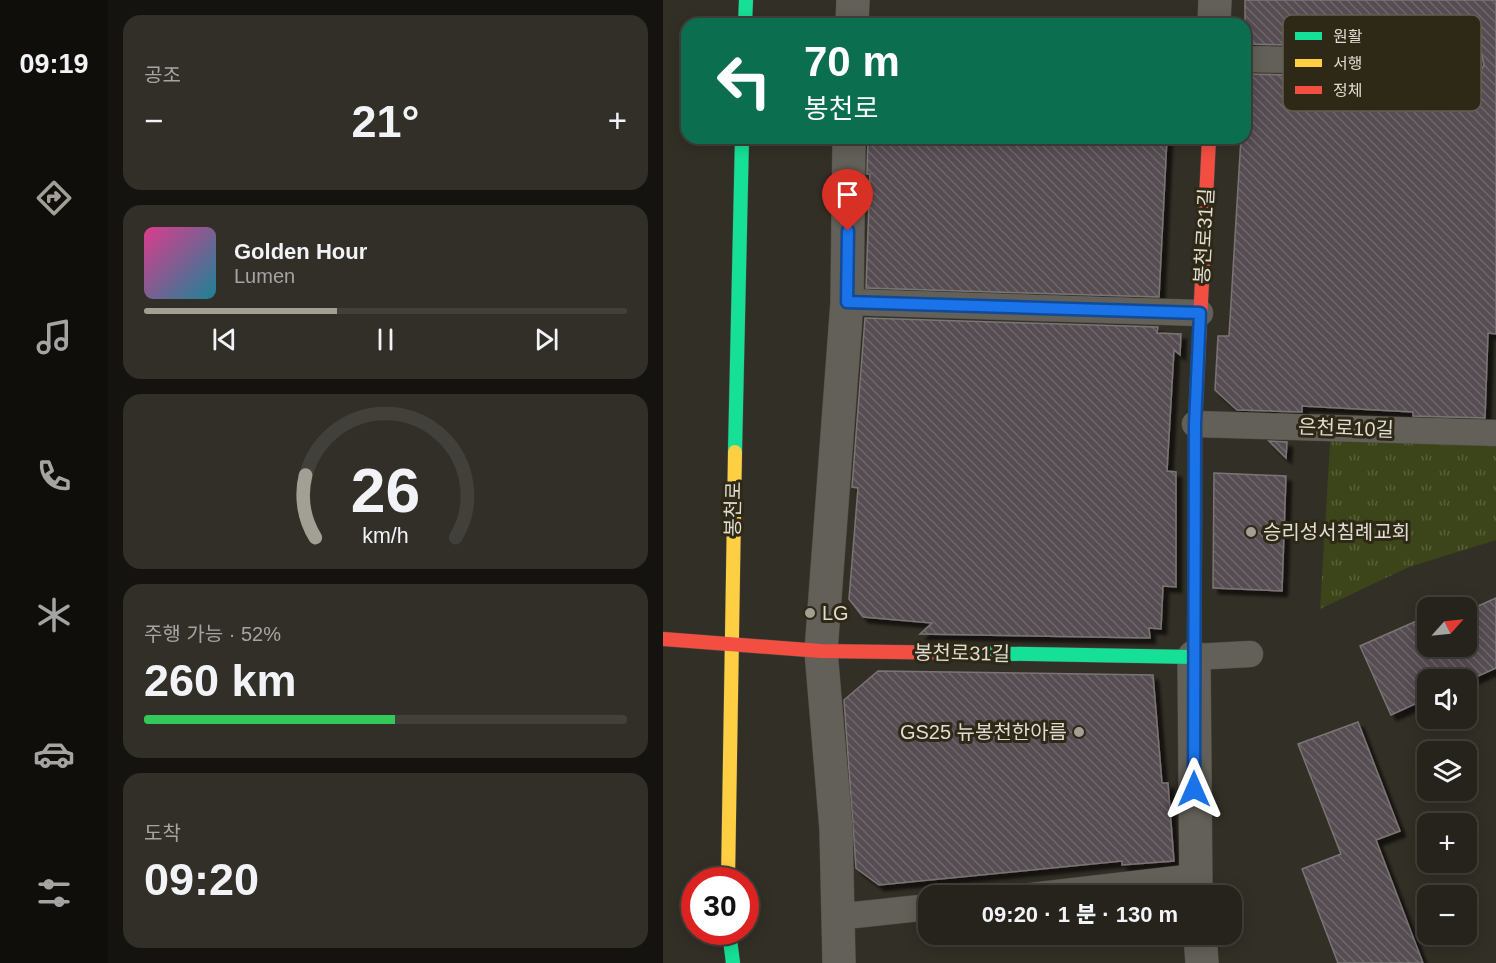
<!DOCTYPE html>
<html lang="ko">
<head>
<meta charset="utf-8">
<style>
  :root { --surface:#26231c; --page:#322f29; --text:#f1f3f6; --muted:#a4a4a3; --line:#42403b; --accent:#a29f95 }
  body { margin:0; font-family:Helvetica,"Noto Sans KR",sans-serif; background:var(--page); color:var(--text); height:100vh; display:flex; flex-direction:column; font-size:22px; white-space:nowrap }
  * { box-sizing:border-box; margin:0 }
  p { font-size:20px; color:var(--muted) }
  .icon { flex:none; width:33px; height:33px; fill:none; stroke:currentColor; stroke-width:2; stroke-linecap:round; stroke-linejoin:round }
  .map { position:relative; flex:1; overflow:hidden }
  .side { display:flex; flex-direction:column; gap:15px; padding:15px; background:#15130f; width:555px }
  .side>* { flex:none }
  .guide { position:absolute; left:18px; top:18px; width:570px; height:126px; border-radius:18px; box-shadow:0 3px 15px #0003,0 0 0 2px var(--line); background:#0b6e4f; color:#fff; overflow:hidden }
  .needle { width:39px; rotate:63deg }
  .fabs { position:absolute; left:754px; top:597px; display:grid; gap:12px }
  .fabs a { display:grid; place-items:center; width:60px; height:60px; border-radius:12px; background:var(--surface); box-shadow:0 3px 15px #0003,0 0 0 2px var(--line); font-size:30px }
  .speed { position:absolute; left:18px; top:867px; display:flex; gap:12px; font-size:30px; font-weight:700; text-align:center }
  .speed>* { display:grid; place-content:center; width:78px; height:78px; border-radius:50%; background:var(--surface); box-shadow:0 3px 15px #0003,0 0 0 2px var(--line); line-height:1 }
  .speed .limit { border:9px solid #d22; background:#fff; color:#111 }
  .pin { position:absolute; display:grid; place-items:center; width:51px; height:51px; color:#fff; margin:-62px -26px; border-radius:50% 50% 50% 0; rotate:-45deg; box-shadow:0 0 6px #0007 }
  .pin .icon { rotate:45deg }
  .me { position:absolute; width:66px; margin:-33px; rotate:0deg; stroke-linejoin:round; filter:drop-shadow(0 0 4px #0008) }
  .turn { display:flex; align-items:center; gap:21px; height:126px; padding:0 24px; font-size:27px }
  .turn .icon { width:78px; height:78px; stroke-width:2.5 }
  .turn b { display:block; font-size:42px; line-height:51px }
  .big { font-size:45px; font-weight:800; line-height:1.1 }
  .side .card { flex:1; display:flex; flex-direction:column; justify-content:center; gap:9px; min-width:0; padding:0 21px; border-radius:18px; background:var(--page) }
  .side .dial { align-items:center; gap:0 }
  .dial svg { height:156px; overflow:visible; fill:none; stroke:var(--line); stroke-width:7; stroke-linecap:round; text-anchor:middle }
  .dial text { fill:var(--text); stroke:none }
  .song { display:flex; align-items:center; gap:18px }
  .cover { width:72px; height:72px; border-radius:9px; background:linear-gradient(135deg,hsl(330 70% 55%),hsl(190 70% 35%)) }
  .played { height:6px; border-radius:3px; background:linear-gradient(90deg,var(--accent) 40%,var(--line) 40%) }
  .keys { display:flex; justify-content:space-around; direction:ltr }
  .heat { display:flex; justify-content:space-between; align-items:center; font-size:33px; direction:ltr }
  .charge { height:9px; border-radius:4px; background:linear-gradient(90deg,#34c759 52%,var(--line) 0) }
  .trip { position:absolute; left:255px; top:885px; width:324px; height:60px; border-radius:18px; background:var(--surface); box-shadow:0 3px 15px #0003,0 0 0 2px var(--line); font-weight:800; line-height:60px; text-align:center }
  main { display:flex; flex:1; min-height:0 }
  .menu { display:flex; flex-direction:column; width:108px; justify-content:space-around; align-items:center; background:#0f0e0b; color:var(--muted) }
  .menu .icon { width:42px; height:42px }
  .menu .current { color:var(--accent) }
  .menu b { font-size:27px; color:var(--text) }
  .map>svg:first-child { display:block }
  .grass { fill:url(#grass-tufts) }
  .building { fill:url(#building-back-hatch); stroke:#7a7575; stroke-width:1.5; filter:url(#shadow) }
  .lines { fill:none; stroke-linecap:round; stroke-linejoin:round }
  .lane-casing { stroke:#4d4a42; stroke-width:27 }
  .street-casing { stroke:#4d4a42; stroke-width:34 }
  .fast-casing { stroke:#4d4a42; stroke-width:15 }
  .slow-casing { stroke:#4d4a42; stroke-width:15 }
  .jam-casing { stroke:#4d4a42; stroke-width:15 }
  .lane { stroke:#636059; stroke-width:26 }
  .street { stroke:#636059; stroke-width:33 }
  .fast { stroke:#16e098; stroke-width:14 }
  .slow { stroke:#ffcf43; stroke-width:14 }
  .jam { stroke:#f24e42; stroke-width:14 }
  .route-casing { stroke:#114b97; stroke-width:15 }
  .route { stroke:#1a73e8; stroke-width:10 }
  .poi-dot { fill:#a29f95; stroke:#2e2817; stroke-width:2 }
  .labels { text-anchor:middle; dominant-baseline:central; stroke-width:6; stroke-linejoin:round; paint-order:stroke }
  .street-label { font-size:20px; fill:#dfdcd1; stroke:#2e2817 }
  .poi-label { font-size:20px; fill:#dfdcd1; stroke:#2e2817; text-anchor:start }
  .key { fill:#2e2817; stroke:#635e4f; stroke-width:1.5 }
  .key-label { font-size:16px; fill:#dfdcd1 }
</style>
</head>
<body>
<main>
<nav class="menu">
<b>09:19</b>
<svg class="icon current" aria-label="directions" viewBox="0 0 24 24"><path d="M12 3l9 9-9 9-9-9zM9 14v-3h6M13 9l2 2-2 2"/></svg>
<svg class="icon" aria-label="music" viewBox="0 0 24 24"><path d="M9 18V5l10-2v13"/><circle cx="6" cy="18" r="3"/><circle cx="16" cy="16" r="3"/></svg>
<svg class="icon" aria-label="phone" viewBox="0 0 24 24"><path d="M5 4h4l2 5-3 2q2 4 5 5l2-3 5 2v4C11 20 4 13 5 4z"/></svg>
<svg class="icon" aria-label="climate" viewBox="0 0 24 24"><path d="M12 3v18M4 7l16 10M4 17L20 7"/></svg>
<svg class="icon" aria-label="car" viewBox="0 0 24 24"><path d="M5 17H2v-5l4-1 3-4h7l3 4 3 1v5h-3M9 17h6M6 11h13"/><circle cx="7" cy="17" r="2"/><circle cx="17" cy="17" r="2"/></svg>
<svg class="icon" aria-label="filters" viewBox="0 0 24 24"><path d="M4 7h16M4 17h16"/><circle cx="9" cy="7" r="2"/><circle cx="15" cy="17" r="2"/></svg>
</nav>
<section class="side">
<div class="card"><p>공조</p>
<div class="heat"><a>−</a><b class="big">21°</b><a>+</a></div>
</div>
<div class="card">
<div class="song"><i class="cover"></i><div><b>Golden Hour</b><p>Lumen</p></div></div>
<div class="played"></div>
<div class="keys"><svg class="icon" aria-label="previous" viewBox="0 0 24 24"><path d="M18 5L8 12l10 7zM5 5v14"/></svg><svg class="icon" aria-label="pause" viewBox="0 0 24 24"><path d="M8 5v14M16 5v14"/></svg><svg class="icon" aria-label="next" viewBox="0 0 24 24"><path d="M6 5l10 7-10 7zM19 5v14"/></svg></div>
</div>
<div class="card dial"><svg viewBox="0 0 100 80">
<path d="M14 69A42 42 0 1 1 86 69"/>
<path d="M14 69A42 42 0 0 1 9 37" stroke="#a29f95"/>
<text x="50" y="56" font-size="32" font-weight="700">26</text>
<text x="50" y="72" font-size="11">km/h</text>
</svg></div>
<div class="card"><p>주행 가능 · 52%</p><b class="big">260 km</b><div class="charge"></div></div>
<div class="card"><p>도착</p><b class="big">09:20</b></div>
</section>
<div class="map">
<svg width="833" height="963" viewBox="0 0 833 963">
  <defs>
    <pattern id="grass-tufts" width="24" height="20" patternUnits="userSpaceOnUse" patternTransform="scale(1.5)"><rect width="24" height="20" fill="#3c4519"/><path d="M3 7l-1-3M5 7V3M7 7l1-3M15 17l-1-3M17 17v-4M19 17l1-3" fill="none" stroke="#585f39"/></pattern>
    <pattern id="building-back-hatch" width="6" height="6" patternUnits="userSpaceOnUse" patternTransform="scale(1.5)"><rect width="6" height="6" fill="#574d53"/><path d="M-1 5l2 2M0 0l6 6M5-1l2 2" fill="none" stroke="#6f666b"/></pattern>
    <filter id="shadow"><feDropShadow dx="5.5" dy="5.5" stdDeviation="1.5" flood-color="#0009"/></filter>
  </defs>
  <rect width="100%" height="100%" fill="#322f26"/>
  <path class="grass" d="M 668,428 L 833,433 L 833,540 L 746,567 L 657,609 Z"/>
  <path class="building" d="M 582,0 L 833,0 L 833,334 L 825,333 L 822,418 L 750,416 L 750,412 L 639,406 L 639,412 L 574,410 L 552,390 L 555,336 L 566,336 L 578,138 L 582,138 L 582,74 L 806,79 L 814,77 L 821,65 L 819,56 L 806,49 L 582,44 Z
    M 205,138 L 504,138 L 496,297 L 203,288 L 207,174 L 204,174 Z
    M 202,318 L 495,327 L 494,333 L 518,334 L 517,355 L 511,350 L 504,471 L 513,472 L 513,587 L 500,586 L 498,629 L 486,628 L 487,638 L 257,634 L 269,623 L 200,617 L 186,599 L 195,488 L 189,487 Z
    M 606,441 L 624,442 L 623,458 Z
    M 551,473 L 623,476 L 619,591 L 550,588 Z
    M 833,598 L 833,668 L 804,681 L 765,680 L 765,698 L 728,715 L 697,646 L 765,616 L 765,646 L 804,646 L 804,611 Z
    M 215,671 L 490,675 L 499,783 L 505,783 L 511,861 L 459,865 L 459,861 L 216,885 L 193,868 L 181,700 Z
    M 695,722 L 737,831 L 713,840 L 760,963 L 675,963 L 639,869 L 678,854 L 635,744 Z"/>
  <g class="lines">
    <defs>
      <path id="lane" d="M 582,59 L 806,64
        M 184,302 L 537,313
        M 532,424 L 833,433
        M 531,657 L 587,654
        M 368,896 L 532,877
        M 173,917 L 266,907"/>
      <path id="street" d="M 189,24 L 190,0
        M 551,24 L 552,0
        M 531,657 L 533,896
        M 537,934 L 539,963
        M 176,963 L 173,829 L 158,651 L 184,302 L 186,138"/>
      <path id="fast" d="M 82,24 L 83,0
        M 72,452 L 79,138
        M 304,653 L 531,657 L 532,519
        M 66,932 L 70,963"/>
      <path id="slow" d="M 65,880 L 72,452"/>
      <path id="jam" d="M 532,519 L 532,424 L 546,138
        M 0,639 L 158,651 L 304,653"/>
    </defs>
    <use href="#lane" class="lane-casing"/>
    <use href="#street" class="street-casing"/>
    <use href="#fast" class="fast-casing"/>
    <use href="#slow" class="slow-casing"/>
    <use href="#jam" class="jam-casing"/>
    <use href="#lane" class="lane"/>
    <use href="#street" class="street"/>
    <use href="#fast" class="fast"/>
    <use href="#slow" class="slow"/>
    <use href="#jam" class="jam"/>
  </g>
  <g class="lines">
    <defs>
      <path id="route" d="M 185,231 L 184,302 L 537,313 L 532,424 L 531,789"/>
    </defs>
    <use href="#route" class="route-casing"/>
    <use href="#route" class="route"/>
  </g>
  <g class="poi-dot">
    <circle cx="588" cy="532" r="6"/>
    <circle cx="147" cy="613" r="6"/>
    <circle cx="416" cy="732" r="6"/>
  </g>
  <g class="labels">
    <g class="street-label">
      <text transform="translate(541 236) rotate(-87)">봉천로31길</text>
      <text transform="translate(683 428) rotate(2)">은천로10길</text>
      <text transform="translate(70 509) rotate(-89)">봉천로</text>
      <text transform="translate(299 653) rotate(1)">봉천로31길</text>
    </g>
    <g class="poi-label">
      <text x="600" y="532">승리성서침례교회</text>
      <text x="159" y="613">LG</text>
      <text x="404" y="732" text-anchor="end">GS25 뉴봉천한아름</text>
    </g>
  </g>
  <rect x="620" y="15" width="198" height="96" rx="9" class="key"/>
  <rect x="632" y="32" width="27" height="8" fill="#16e098"/>
  <rect x="632" y="59" width="27" height="8" fill="#ffcf43"/>
  <rect x="632" y="86" width="27" height="8" fill="#f24e42"/>
  <g class="key-label">
    <text x="670" y="42">원활</text>
    <text x="670" y="69">서행</text>
    <text x="670" y="96">정체</text>
  </g>
</svg>
<div class="fabs">
<a><svg class="needle" viewBox="-14 -14 28 28"><path d="M0-13l5 13h-10z" fill="#e53935"/><path d="M0 13l5-13h-10z" fill="#a4a4a3"/></svg></a>
<a><svg class="icon" aria-label="sound" viewBox="0 0 24 24"><path d="M4 9h4l5-4v14l-5-4H4zM17 9q2 3 0 6"/></svg></a>
<a><svg class="icon" aria-label="layers" viewBox="0 0 24 24"><path d="M12 4l9 5-9 5-9-5zM3 14l9 5 9-5"/></svg></a>
<a>+</a>
<a>−</a>
</div>
<div class="speed"><div class="limit">30</div></div>
<div class="pin" style="left:185px;top:231px;background:#d93025"><svg class="icon" aria-label="arrive" viewBox="0 0 24 24"><path d="M6 21V4h12l-3 4 3 4H6"/></svg></div>
<svg class="me" style="left:531px;top:789px" viewBox="-20 -20 40 40"><path d="M0-17L14 15 0 8-14 15z" fill="#1a73e8" stroke="#fff" stroke-width="4"/></svg>
<div class="trip">09:20 · 1 분 · 130 m</div>
<div class="guide">
<div class="turn"><svg class="icon" aria-label="left" viewBox="0 0 24 24"><path d="M17 20v-9H6M10 6l-5 5 5 5"/></svg><div><b>70 m</b>봉천로</div></div>
</div>
</div>
</main>
</body>
</html>
